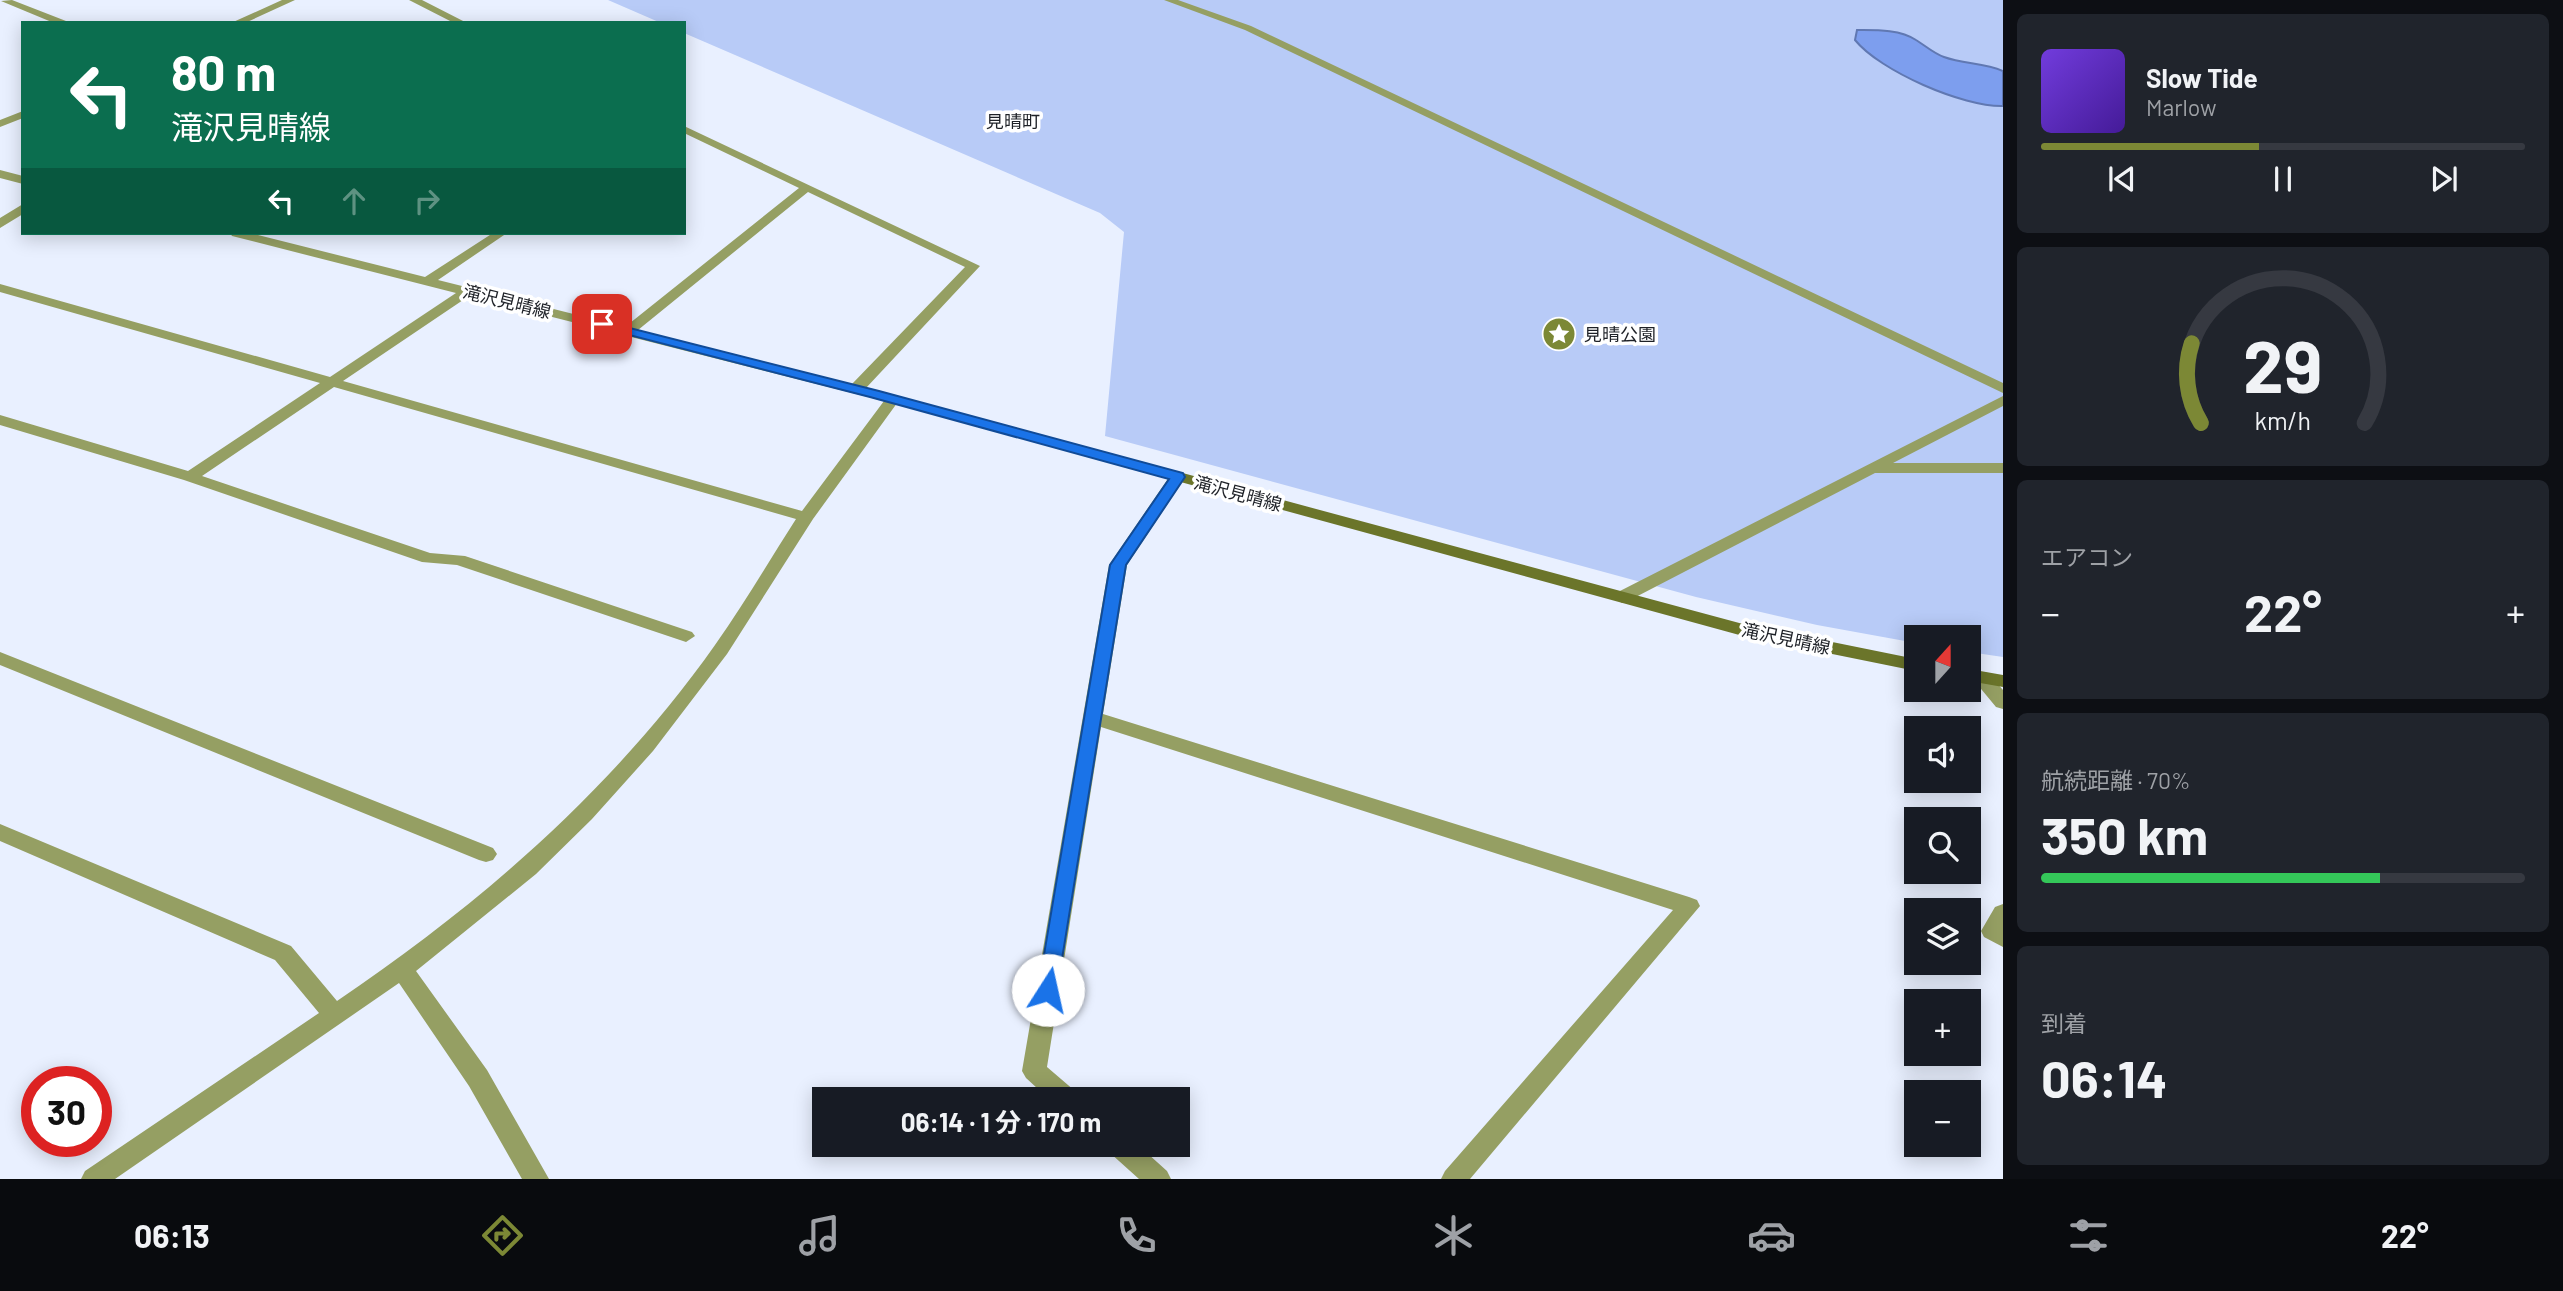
<!DOCTYPE html>
<html lang="ja">
<head>
<meta charset="utf-8">
<style>
  :root { --surface:#171b24; --page:#20242c; --text:#f1f3f6; --muted:#9ea1a6; --line:#363941; --accent:#7c8835 }
  body { margin:0; font-family:Barlow,"Noto Sans JP",sans-serif; background:var(--page); color:var(--text); height:100vh; display:flex; flex-direction:column; font-size:26px; white-space:nowrap }
  * { box-sizing:border-box; margin:0 }
  p { font-size:23px; color:var(--muted) }
  .icon { flex:none; width:38px; height:38px; fill:none; stroke:currentColor; stroke-width:2; stroke-linecap:round; stroke-linejoin:round }
  .map { position:relative; flex:1; overflow:hidden }
  .panel { display:flex; flex-direction:column; gap:14px; padding:14px; background:#0d0f14; width:560px }
  .panel>* { flex:none }
  .top-card { position:absolute; left:21px; top:21px; width:665px; height:214px; border-radius:0px; box-shadow:0 4px 18px #0003; background:#0b6e4f; color:#fff; overflow:hidden }
  .needle { width:46px; rotate:21deg }
  .fabs { position:absolute; left:1904px; top:625px; display:grid; gap:14px }
  .fabs a { display:grid; place-items:center; width:77px; height:77px; border-radius:0px; background:var(--surface); box-shadow:0 4px 18px #0003; font-size:35px }
  .speed { position:absolute; left:21px; top:1066px; display:flex; gap:14px; font-size:35px; font-weight:700; text-align:center }
  .speed>* { display:grid; place-content:center; width:91px; height:91px; border-radius:50%; background:var(--surface); box-shadow:0 4px 18px #0003; line-height:1 }
  .speed .limit { border:10px solid #d22; background:#fff; color:#111 }
  .pin { position:absolute; display:grid; place-items:center; width:60px; height:60px; color:#fff; margin:-30px; border-radius:14px; box-shadow:0 4px 10px #0006 }
  .me { position:absolute; width:77px; margin:-38px; rotate:10deg; stroke-linejoin:round; filter:drop-shadow(0 0 5px #0008) }
  .turn { display:flex; align-items:center; gap:24px; height:147px; padding:0 35px; font-size:32px }
  .turn .icon { width:91px; height:91px; stroke-width:2.5 }
  .turn b { display:block; font-size:49px; line-height:60px }
  .lanes { display:flex; align-items:center; height:66px; padding:0 35px; background:#0003; justify-content:center; gap:35px; direction:ltr }
  .lanes .off { opacity:.35 }
  .big { font-size:52px; font-weight:700; line-height:1.1 }
  .panel .widget { flex:1; display:flex; flex-direction:column; justify-content:center; gap:10px; min-width:0; padding:0 24px; border-radius:10px; background:var(--page) }
  .panel .dial { align-items:center; gap:0 }
  .dial svg { height:182px; overflow:visible; fill:none; stroke:var(--line); stroke-width:7; stroke-linecap:round; text-anchor:middle }
  .dial text { fill:var(--text); stroke:none }
  .song { display:flex; align-items:center; gap:21px }
  .cover { width:84px; height:84px; border-radius:10px; background:linear-gradient(135deg,hsl(260 70% 55%),hsl(260 70% 35%)) }
  .played { height:7px; border-radius:4px; background:linear-gradient(90deg,var(--accent) 45%,var(--line) 45%) }
  .keys { display:flex; justify-content:space-around; direction:ltr }
  .heat { display:flex; justify-content:space-between; align-items:center; font-size:38px; direction:ltr }
  .charge { height:10px; border-radius:5px; background:linear-gradient(90deg,#34c759 70%,var(--line) 0) }
  .trip { position:absolute; left:812px; top:1087px; width:378px; height:70px; border-radius:0px; background:var(--surface); box-shadow:0 4px 18px #0003; font-weight:700; line-height:70px; text-align:center }
  .tabs { display:flex; height:112px; justify-content:space-around; align-items:center; background:#090b0e; color:var(--muted) }
  .tabs .icon { width:49px; height:49px }
  .tabs .on { color:var(--accent) }
  .tabs b { font-size:32px; color:var(--text) }
  main { display:flex; flex:1; min-height:0 }
  .map>svg:first-child { display:block }
  .green { fill:#b8cbf7 }
  .water { fill:#7d9eee; stroke:#6078b2; stroke-width:2 }
  .lines { fill:none; stroke-linecap:round; stroke-linejoin:round }
  .lane { fill:#959f63; fill-rule:evenodd }
  .street { fill:#959f63; fill-rule:evenodd }
  .secondary { fill:#6b752a; fill-rule:evenodd }
  .route { fill:#1a73e8; stroke:#114b97; stroke-width:2 }
  .labels { text-anchor:middle; dominant-baseline:central; stroke-width:7; stroke-linejoin:round; paint-order:stroke }
  .far-quarter-label { font-size:18px; fill:#1e2127; stroke:#fff }
  .street-label { font-size:18px; fill:#1e2127; stroke:#fff }
  .poi-label { font-size:18px; fill:#1e2127; stroke:#fff; text-anchor:start }
</style>
</head>
<body>
<main>
<div class="map">
<svg width="2003" height="1179" viewBox="0 0 2003 1179">
  <rect width="100%" height="100%" fill="#e9f0ff"/>
  <path class="green" d="M 608,0 L 2003,0 L 2003,657 L 1969,652 L 1969,637 L 1916,637 L 1916,643 L 1817,625 L 1696,597 L 1105,436 L 1124,232 L 1100,213 L 684,33 L 684,23 L 661,23 Z"/>
  <path class="water" d="M 1857,30 C 1875,30 1900,29 1916,40 C 1926,46 1933,53 1944,57 C 1963,64 1984,63 2003,71 L 2003,106 C 1963,107 1880,71 1855,40 Z"/>
  <g class="lines">
    <path class="lane" d="M 1164,0 L 1178,0 L 1251,26 L 2003,383 L 2003,393 L 1245,30 Z
      M 2003,396 L 2003,406 L 1893,463 L 2003,463 L 2003,473 L 1875,473 L 1628,601 L 1622,603 L 1613,597 L 1616,593 Z"/>
    <path class="street" d="M 12,0 L 66,21 L 68,23 L 54,23 L 1,1 Z
      M 282,0 L 295,0 L 245,23 L 231,23 Z
      M 409,0 L 422,0 L 467,23 L 454,23 Z
      M 23,111 L 23,118 L 0,127 L 0,120 Z
      M 684,126 L 980,266 L 866,388 L 898,396 L 900,399 L 813,519 L 727,654 L 653,751 L 592,819 L 536,874 L 416,971 L 487,1070 L 549,1179 L 522,1179 L 469,1086 L 399,983 L 115,1179 L 81,1179 L 85,1171 L 319,1013 L 275,960 L 0,841 L 0,824 L 291,946 L 337,1001 C 482,903 614,788 715,645 C 744,604 769,561 796,519 L 334,387 L 202,476 L 430,553 L 465,556 L 692,632 L 695,636 L 686,642 L 680,640 L 457,565 L 422,562 L 184,480 L 0,425 L 0,415 L 188,471 L 320,383 L 0,292 L 0,284 L 330,377 L 456,293 L 232,236 L 230,233 L 250,233 L 425,277 L 493,233 L 507,233 L 438,280 L 625,327 L 799,188 L 684,133 ZM 808,192 L 965,267 L 852,384 L 638,330 ZM 469,296 L 884,401 L 802,511 L 343,381 Z
      M 0,170 L 23,176 L 23,184 L 0,178 Z
      M 23,204 L 23,214 L 0,228 L 0,218 Z
      M 1178,471 L 1186,476 L 1127,565 L 1103,714 L 1689,897 L 1697,900 L 1700,906 L 1470,1179 L 1441,1179 L 1445,1171 L 1673,910 L 1101,727 L 1047,1067 L 1075,1091 L 1078,1099 L 1049,1099 L 1026,1078 L 1022,1071 L 1109,565 L 1172,473 Z
      M 0,652 L 493,848 L 497,854 L 493,860 L 486,862 L 479,860 L 0,665 Z
      M 1981,672 L 1988,673 L 2003,690 L 2003,709 L 1996,707 L 1972,678 L 1974,673 Z
      M 2003,904 L 2003,947 L 1984,937 L 1981,931 L 1995,907 Z
      M 1106,1144 L 1137,1144 L 1167,1171 L 1171,1179 L 1139,1179 L 1109,1152 Z"/>
    <path class="secondary" d="M 893,395 L 1743,624 L 1916,659 L 1916,671 L 1743,636 L 888,402 L 886,399 Z
      M 1969,669 L 2003,675 L 2003,687 L 1969,681 Z"/>
  </g>
  <path class="route" d="M 602,321 L 879,391 L 1183,473 L 1185,477 L 1126,565 L 1056,996 L 1048,998 L 1041,996 L 1038,990 L 1110,565 L 1169,479 L 870,397 L 598,327 L 596,324 Z"/>
  <defs>
    <symbol id="sight-disc" viewBox="-11 -11 22 22"><circle r="9.5" fill="#7c8835" stroke="#fff"/><path d="M0-6L1.8-2.2L6-1.7L2.9 1.2L3.7 5.4L0 3.3L-3.7 5.4L-2.9 1.2L-6-1.7L-1.8-2.2Z" fill="#fff"/></symbol>
  </defs>
  <g fill-rule="evenodd">
    <use href="#sight-disc" x="1540" y="315" width="38" height="38"/>
  </g>
  <g class="labels">
    <g class="far-quarter-label">
      <text x="1013" y="121">見晴町</text>
    </g>
    <g class="street-label">
      <text transform="translate(507 301) rotate(14)">滝沢見晴線</text>
      <text transform="translate(1238 493) rotate(15)">滝沢見晴線</text>
      <text transform="translate(1786 638) rotate(12)">滝沢見晴線</text>
    </g>
    <g class="poi-label">
      <text x="1584" y="334">見晴公園</text>
    </g>
  </g>
</svg>
<div class="fabs">
<a><svg class="needle" viewBox="-14 -14 28 28"><path d="M0-13l5 13h-10z" fill="#e53935"/><path d="M0 13l5-13h-10z" fill="#9ea1a6"/></svg></a>
<a><svg class="icon" aria-label="sound" viewBox="0 0 24 24"><path d="M4 9h4l5-4v14l-5-4H4zM17 9q2 3 0 6"/></svg></a>
<a><svg class="icon" aria-label="search" viewBox="0 0 24 24"><circle cx="10" cy="10" r="6"/><path d="M15 15l6 6"/></svg></a>
<a><svg class="icon" aria-label="layers" viewBox="0 0 24 24"><path d="M12 4l9 5-9 5-9-5zM3 14l9 5 9-5"/></svg></a>
<a>+</a>
<a>−</a>
</div>
<div class="speed"><div class="limit">30</div></div>
<div class="pin" style="left:602px;top:324px;background:#d93025"><svg class="icon" aria-label="arrive" viewBox="0 0 24 24"><path d="M6 21V4h12l-3 4 3 4H6"/></svg></div>
<svg class="me" style="left:1048px;top:990px" viewBox="-20 -20 40 40"><circle r="19" fill="#fff"/><path d="M0-13L10 11 0 6-10 11z" fill="#1a73e8"/></svg>
<div class="trip">06:14 · 1 分 · 170 m</div>
<div class="top-card">
<div class="turn"><svg class="icon" aria-label="left" viewBox="0 0 24 24"><path d="M17 20v-9H6M10 6l-5 5 5 5"/></svg><div><b>80 m</b>滝沢見晴線</div></div>
<div class="lanes"><svg class="icon" aria-label="left" viewBox="0 0 24 24"><path d="M17 20v-9H6M10 6l-5 5 5 5"/></svg><svg class="icon off" aria-label="ahead" viewBox="0 0 24 24"><path d="M12 20V5M6 11l6-6 6 6"/></svg><svg class="icon off" aria-label="right" viewBox="0 0 24 24"><path d="M7 20v-9h11M14 6l5 5-5 5"/></svg></div>
</div>
</div>
<section class="panel">
<div class="widget">
<div class="song"><i class="cover"></i><div><b>Slow Tide</b><p>Marlow</p></div></div>
<div class="played"></div>
<div class="keys"><svg class="icon" aria-label="previous" viewBox="0 0 24 24"><path d="M18 5L8 12l10 7zM5 5v14"/></svg><svg class="icon" aria-label="pause" viewBox="0 0 24 24"><path d="M8 5v14M16 5v14"/></svg><svg class="icon" aria-label="next" viewBox="0 0 24 24"><path d="M6 5l10 7-10 7zM19 5v14"/></svg></div>
</div>
<div class="widget dial"><svg viewBox="0 0 100 80">
<path d="M14 69A42 42 0 1 1 86 69"/>
<path d="M14 69A42 42 0 0 1 10 34" stroke="#7c8835"/>
<text x="50" y="56" font-size="32" font-weight="700">29</text>
<text x="50" y="72" font-size="11">km/h</text>
</svg></div>
<div class="widget"><p>エアコン</p>
<div class="heat"><a>−</a><b class="big">22°</b><a>+</a></div>
</div>
<div class="widget"><p>航続距離 · 70%</p><b class="big">350 km</b><div class="charge"></div></div>
<div class="widget"><p>到着</p><b class="big">06:14</b></div>
</section>
</main>
<nav class="tabs">
<b>06:13</b>
<svg class="icon on" aria-label="directions" viewBox="0 0 24 24"><path d="M12 3l9 9-9 9-9-9zM9 14v-3h6M13 9l2 2-2 2"/></svg>
<svg class="icon" aria-label="music" viewBox="0 0 24 24"><path d="M9 18V5l10-2v13"/><circle cx="6" cy="18" r="3"/><circle cx="16" cy="16" r="3"/></svg>
<svg class="icon" aria-label="phone" viewBox="0 0 24 24"><path d="M5 4h4l2 5-3 2q2 4 5 5l2-3 5 2v4C11 20 4 13 5 4z"/></svg>
<svg class="icon" aria-label="climate" viewBox="0 0 24 24"><path d="M12 3v18M4 7l16 10M4 17L20 7"/></svg>
<svg class="icon" aria-label="car" viewBox="0 0 24 24"><path d="M5 17H2v-5l4-1 3-4h7l3 4 3 1v5h-3M9 17h6M6 11h13"/><circle cx="7" cy="17" r="2"/><circle cx="17" cy="17" r="2"/></svg>
<svg class="icon" aria-label="filters" viewBox="0 0 24 24"><path d="M4 7h16M4 17h16"/><circle cx="9" cy="7" r="2"/><circle cx="15" cy="17" r="2"/></svg>
<b>22°</b>
</nav>
</body>
</html>
